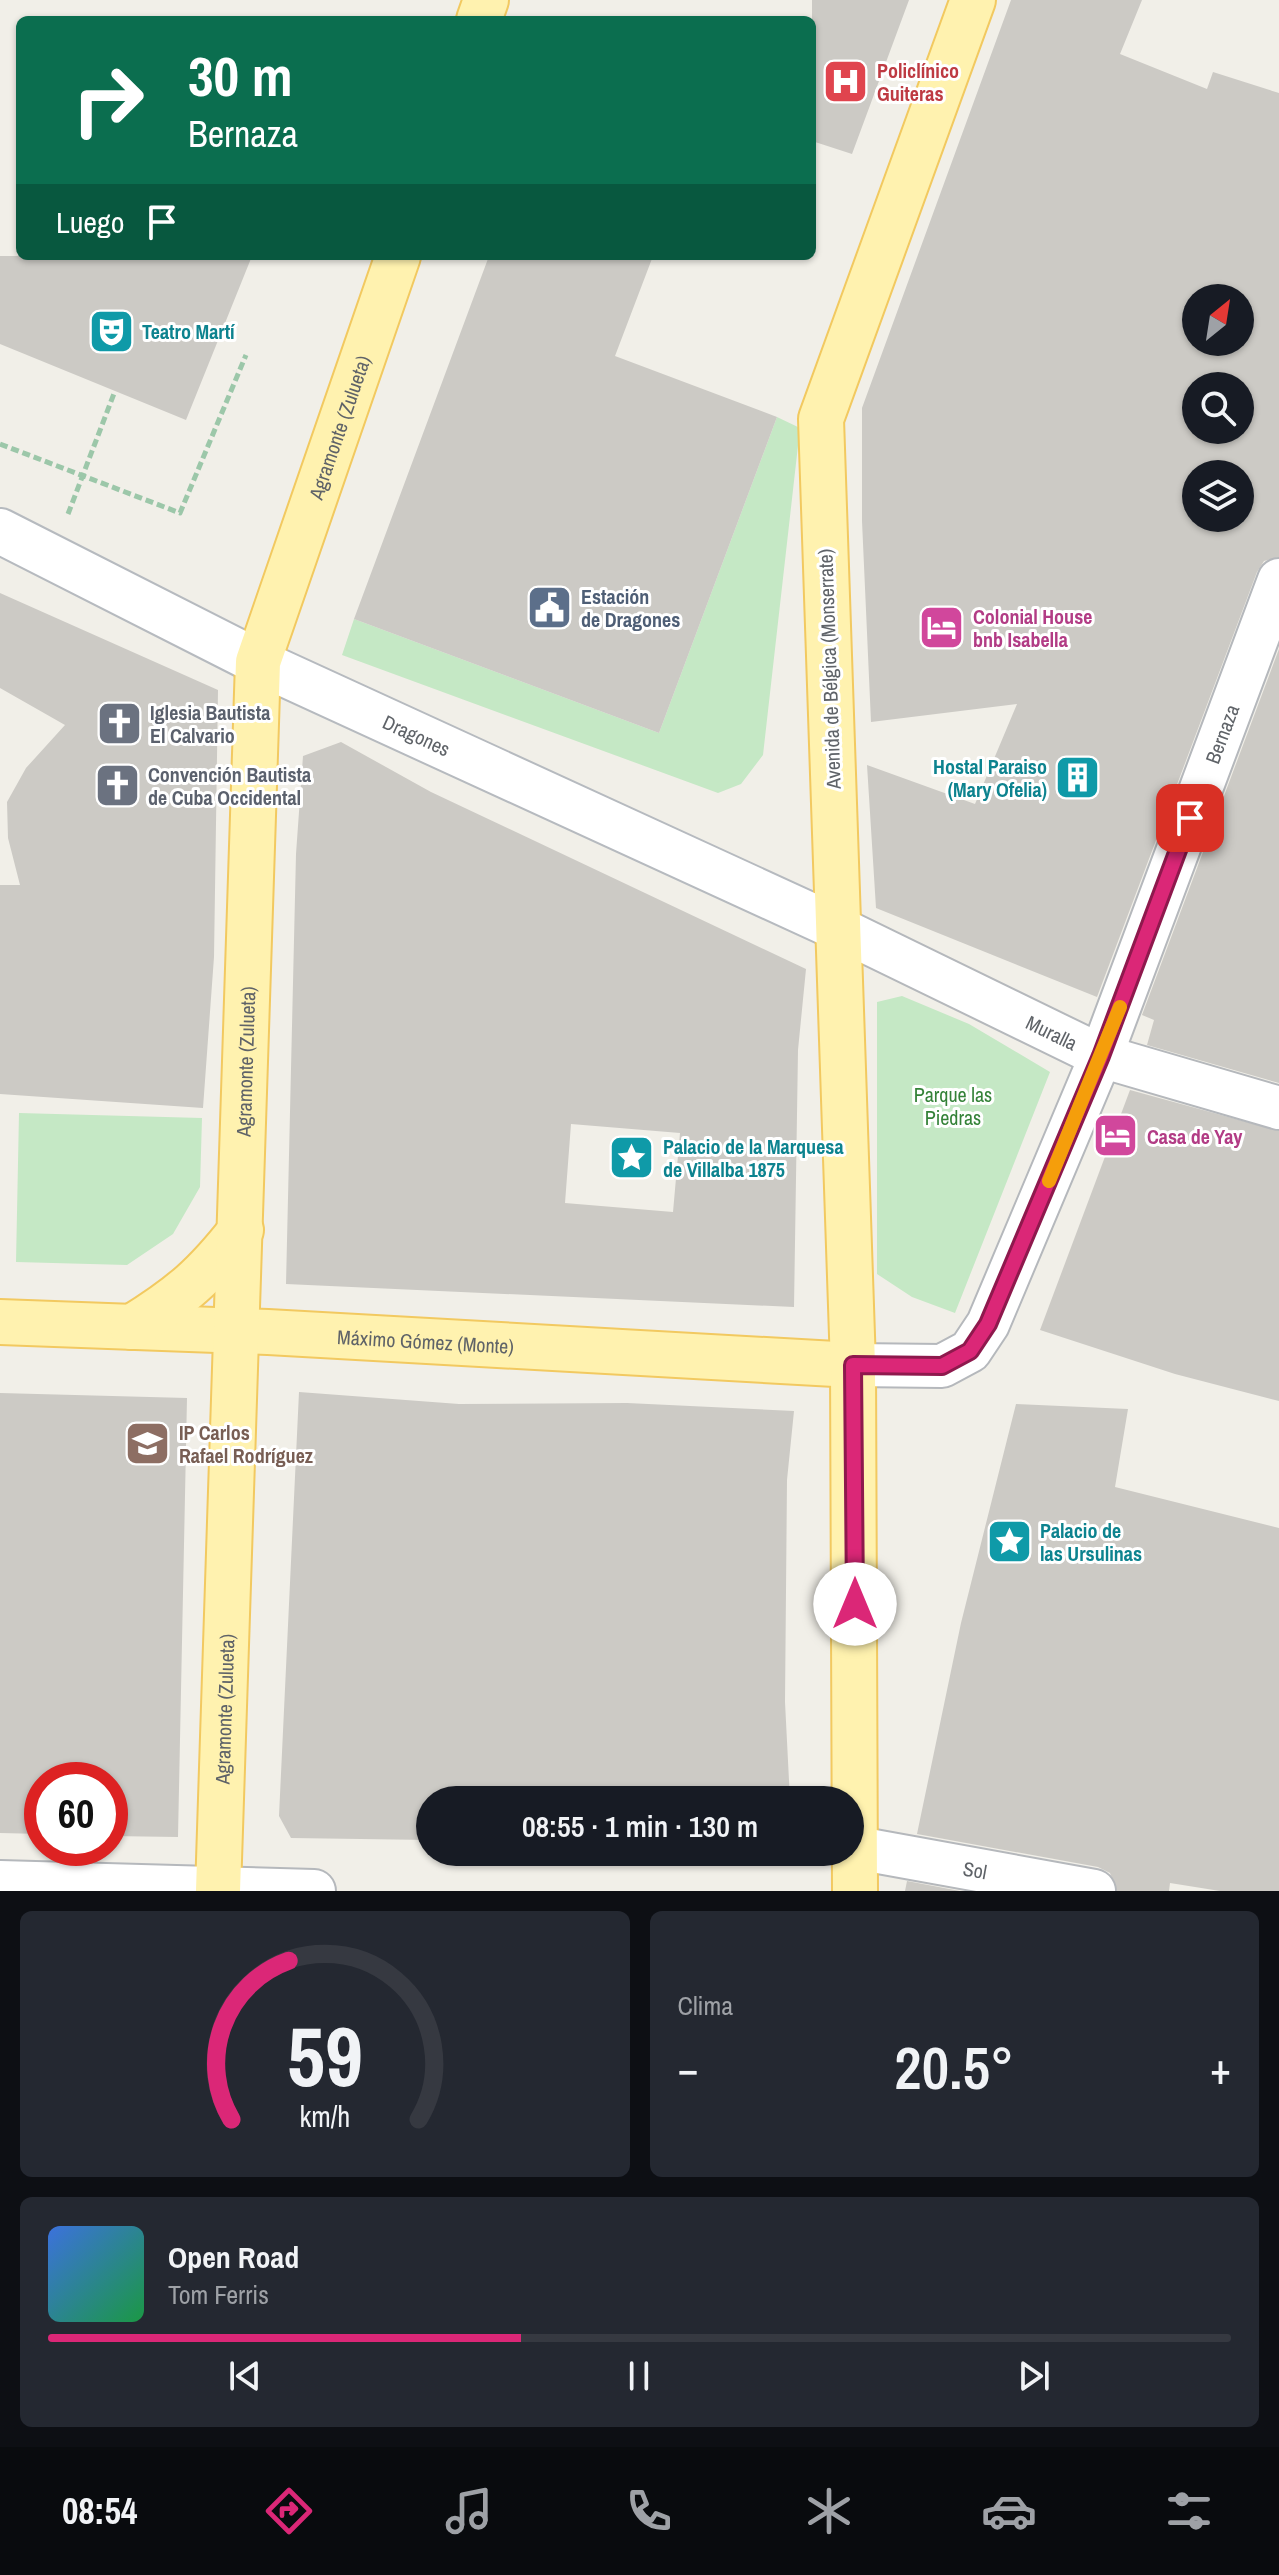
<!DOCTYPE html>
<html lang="es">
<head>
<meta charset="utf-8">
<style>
  :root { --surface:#171b24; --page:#242831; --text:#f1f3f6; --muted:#9ea1a6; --line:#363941; --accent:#db2777 }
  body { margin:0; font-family:"Archivo Narrow",sans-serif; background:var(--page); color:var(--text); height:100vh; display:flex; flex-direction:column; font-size:30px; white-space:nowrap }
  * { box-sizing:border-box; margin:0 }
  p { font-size:26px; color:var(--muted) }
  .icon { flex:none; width:44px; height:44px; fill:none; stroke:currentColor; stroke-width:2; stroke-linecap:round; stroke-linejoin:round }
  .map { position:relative; height:1891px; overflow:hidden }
  .panel { display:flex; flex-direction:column; gap:20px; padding:20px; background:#0d0f14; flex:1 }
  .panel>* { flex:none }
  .banner { position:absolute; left:16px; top:16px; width:800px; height:244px; border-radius:12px; box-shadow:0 2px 6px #0004; background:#0b6e4f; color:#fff; overflow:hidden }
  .needle { width:52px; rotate:30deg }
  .controls { position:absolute; left:1182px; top:284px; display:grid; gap:16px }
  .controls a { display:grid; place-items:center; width:72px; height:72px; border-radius:50%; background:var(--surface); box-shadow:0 2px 6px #0004; font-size:40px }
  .speed { position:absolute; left:24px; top:1762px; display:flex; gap:16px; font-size:40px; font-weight:700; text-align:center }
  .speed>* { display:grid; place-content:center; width:104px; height:104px; border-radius:50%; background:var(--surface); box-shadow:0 2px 6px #0004; line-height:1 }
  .speed .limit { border:12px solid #d22; background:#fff; color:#111 }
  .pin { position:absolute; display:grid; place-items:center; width:68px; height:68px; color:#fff; margin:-34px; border-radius:16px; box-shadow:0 4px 12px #0006 }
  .me { position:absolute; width:88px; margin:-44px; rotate:0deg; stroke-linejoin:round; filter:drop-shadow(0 0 6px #0008) }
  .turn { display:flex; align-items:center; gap:28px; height:168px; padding:0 40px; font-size:36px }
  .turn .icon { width:104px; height:104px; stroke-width:2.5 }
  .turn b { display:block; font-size:56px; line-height:68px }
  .then { display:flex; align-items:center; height:76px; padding:0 40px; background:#0003; gap:16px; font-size:30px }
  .big { font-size:60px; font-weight:600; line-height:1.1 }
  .panel .widget { flex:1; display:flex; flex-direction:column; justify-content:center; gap:12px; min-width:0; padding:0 28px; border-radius:12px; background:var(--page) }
  .panel .dial { align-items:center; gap:0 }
  .dial svg { height:208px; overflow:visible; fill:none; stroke:var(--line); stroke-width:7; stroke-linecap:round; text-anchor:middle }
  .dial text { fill:var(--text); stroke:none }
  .song { display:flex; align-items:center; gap:24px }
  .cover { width:96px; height:96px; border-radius:12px; background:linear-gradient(135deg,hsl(220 70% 55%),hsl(140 70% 35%)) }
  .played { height:8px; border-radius:4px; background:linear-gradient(90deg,var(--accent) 40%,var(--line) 40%) }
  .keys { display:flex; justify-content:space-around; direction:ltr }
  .heat { display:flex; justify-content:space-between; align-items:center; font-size:44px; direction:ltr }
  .panel .tiles { flex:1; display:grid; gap:20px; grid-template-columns:1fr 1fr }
  .widget:last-child { grid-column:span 2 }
  .trip { position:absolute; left:416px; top:1786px; width:448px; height:80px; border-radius:40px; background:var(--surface); box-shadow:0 2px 6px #0004; font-weight:600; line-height:80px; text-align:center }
  .menu { display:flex; height:128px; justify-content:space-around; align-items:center; background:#090b0e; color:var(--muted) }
  .menu .icon { width:56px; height:56px }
  .menu .current { color:var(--accent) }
  .menu b { font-size:36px; color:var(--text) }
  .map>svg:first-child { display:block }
  .green { fill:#c5e8c5 }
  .building { fill:#cccac5; fill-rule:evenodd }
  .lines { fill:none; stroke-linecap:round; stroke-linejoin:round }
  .street-casing { stroke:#b5b8bc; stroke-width:46 }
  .secondary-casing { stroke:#b6babf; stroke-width:48 }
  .primary-casing { stroke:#f2c960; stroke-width:48 }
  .path { stroke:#9cc7a9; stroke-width:5; stroke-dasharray:8 4; stroke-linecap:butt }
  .street { stroke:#fff; stroke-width:42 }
  .secondary { stroke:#fff; stroke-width:44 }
  .primary { stroke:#fff2af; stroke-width:44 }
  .route-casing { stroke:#8e194d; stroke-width:20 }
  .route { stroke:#db2777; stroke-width:14 }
  .slow { stroke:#f59e0b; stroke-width:14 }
  .labels { text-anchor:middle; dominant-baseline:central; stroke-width:6; stroke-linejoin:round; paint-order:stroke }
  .health-label { font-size:20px; font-weight:bold; fill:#be3a42; stroke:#fff; text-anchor:start }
  .culture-label { font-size:20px; font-weight:bold; fill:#0d838f; stroke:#fff; text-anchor:start }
  .street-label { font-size:20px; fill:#5f6368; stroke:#fff }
  .service-label { font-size:20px; font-weight:bold; fill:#4e5e75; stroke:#fff; text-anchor:start }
  .hotel-label { font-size:20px; font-weight:bold; fill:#b23c85; stroke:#fff; text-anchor:start }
  .worship-label { font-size:20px; font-weight:bold; fill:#5b616d; stroke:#fff; text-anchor:start }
  .park-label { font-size:20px; fill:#348238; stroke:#fff }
  .education-label { font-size:20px; font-weight:bold; fill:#785e54; stroke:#fff; text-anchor:start }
</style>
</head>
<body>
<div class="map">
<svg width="1279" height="1891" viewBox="0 0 1279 1891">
  <rect width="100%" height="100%" fill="#f1efe8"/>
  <path class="green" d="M 777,417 L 800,428 L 763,755 L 741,784 L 718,793 L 342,655 L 354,619 L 659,733 Z
    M 902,996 L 969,1024 L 1050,1072 L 955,1313 L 912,1297 L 877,1274 L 877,1002 Z
    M 19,1113 L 202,1118 L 200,1187 L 173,1234 L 127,1265 L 16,1262 Z"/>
  <path class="building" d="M 812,0 L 909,0 L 852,154 L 812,141 Z
    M 1011,0 L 1142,0 L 1120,54 L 1207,89 L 1213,72 L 1279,93 L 1279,557 L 1264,561 L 1257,572 L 1097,997 L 876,908 L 867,765 L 975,804 L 1017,704 L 871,722 L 862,521 L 862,408 ZM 1196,298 L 1240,298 L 1240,342 L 1196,342 ZM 1196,386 L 1240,386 L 1240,430 L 1196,430 ZM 1196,474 L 1240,474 L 1240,518 L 1196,518 Z
    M 0,256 L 252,256 L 186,420 L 0,344 Z
    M 489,256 L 653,256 L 615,356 L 777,417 L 659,733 L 354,619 Z
    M 0,593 L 218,690 L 214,957 L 203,1108 L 0,1094 L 0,885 L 20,885 L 8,838 L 7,802 L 26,768 L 65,725 L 0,688 Z
    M 1279,649 L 1279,1083 L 1147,1045 L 1154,1020 L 1142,1015 Z
    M 341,742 L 431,792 L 806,969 L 798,1050 L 794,1307 L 286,1284 L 296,854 L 303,756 ZM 571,1124 L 680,1133 L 673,1212 L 565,1203 Z
    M 1130,1090 L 1279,1131 L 1279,1401 L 1175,1374 L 1040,1330 Z
    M 299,1392 L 459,1404 L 627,1403 L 794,1411 L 787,1480 L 785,1702 L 790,1800 L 430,1800 L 430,1840 L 291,1838 L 279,1816 Z
    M 0,1393 L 187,1398 L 178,1837 L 110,1836 L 110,1780 L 42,1780 L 42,1834 L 0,1833 Z
    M 1016,1404 L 1128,1409 L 1115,1487 L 1279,1528 L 1279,1891 L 1220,1891 L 1170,1883 L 1169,1891 L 1117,1891 L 1110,1873 L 1098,1867 L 917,1834 L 961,1623 Z
    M 907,1881 L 960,1891 L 905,1891 Z"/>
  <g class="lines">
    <defs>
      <g id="street">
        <path id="s1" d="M 838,928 L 1101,1056 L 1279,1108"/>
        <path id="s2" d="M 853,1365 L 942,1366 L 970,1351 L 988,1324 L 1101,1056 L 1279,580"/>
        <path id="s3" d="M 857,1848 L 1094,1891"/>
        <path d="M 0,1882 L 314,1891"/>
      </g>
      <g id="secondary">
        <path id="s4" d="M 0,531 L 258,662 L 838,928"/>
      </g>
      <g id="primary">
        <path d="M 479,20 L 486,0"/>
        <path id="s5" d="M 0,1322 L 268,1332 L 853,1365"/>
        <path d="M 132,1327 C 182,1296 205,1276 241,1230"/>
        <path id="s6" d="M 218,1891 L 258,662 L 398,256"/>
        <path d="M 855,1891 L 853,1365 L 821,419 L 973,0"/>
      </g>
    </defs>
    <use href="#street" class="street-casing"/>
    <use href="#secondary" class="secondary-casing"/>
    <use href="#primary" class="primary-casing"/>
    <path class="path" d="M 0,444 L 180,513 L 246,355
      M 68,514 L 115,391"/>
    <use href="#street" class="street"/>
    <use href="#secondary" class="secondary"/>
    <use href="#primary" class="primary"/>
  </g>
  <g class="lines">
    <defs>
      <path id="route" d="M 855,1604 L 853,1365 L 942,1366 L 970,1351 L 988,1324 L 1101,1056 L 1190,818"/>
    </defs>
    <use href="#route" class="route-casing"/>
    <use href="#route" class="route"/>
    <path class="slow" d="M 1049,1181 L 1120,1007"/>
  </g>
  <defs>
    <symbol id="hospital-square" viewBox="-11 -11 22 22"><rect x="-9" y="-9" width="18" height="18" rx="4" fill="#e0444e" stroke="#fff"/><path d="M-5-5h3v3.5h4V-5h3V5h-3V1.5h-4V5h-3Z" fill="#fff"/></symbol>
    <symbol id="theatre-square" viewBox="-11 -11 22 22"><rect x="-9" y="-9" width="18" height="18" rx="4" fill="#0f9aa8" stroke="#fff"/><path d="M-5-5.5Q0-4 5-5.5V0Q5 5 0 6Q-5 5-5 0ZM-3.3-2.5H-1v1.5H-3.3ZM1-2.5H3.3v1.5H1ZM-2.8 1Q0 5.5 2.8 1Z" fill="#fff"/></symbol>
    <symbol id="civic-square" viewBox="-11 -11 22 22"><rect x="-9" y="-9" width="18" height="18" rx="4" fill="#5c6f8a" stroke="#fff"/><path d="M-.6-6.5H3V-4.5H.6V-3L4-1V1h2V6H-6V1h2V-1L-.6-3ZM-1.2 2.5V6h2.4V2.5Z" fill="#fff"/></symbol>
    <symbol id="hotel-square" viewBox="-11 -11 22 22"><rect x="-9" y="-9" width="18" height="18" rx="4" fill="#d1479c" stroke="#fff"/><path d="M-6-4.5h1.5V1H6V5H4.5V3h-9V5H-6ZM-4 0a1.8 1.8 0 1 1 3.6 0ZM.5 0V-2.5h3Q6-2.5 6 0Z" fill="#fff"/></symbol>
    <symbol id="church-square" viewBox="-11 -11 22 22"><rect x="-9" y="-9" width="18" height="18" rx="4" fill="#6b7280" stroke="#fff"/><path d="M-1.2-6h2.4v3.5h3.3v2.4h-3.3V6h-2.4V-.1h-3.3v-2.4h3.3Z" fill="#fff"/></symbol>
    <symbol id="building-square" viewBox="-11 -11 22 22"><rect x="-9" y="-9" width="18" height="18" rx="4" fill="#0f9aa8" stroke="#fff"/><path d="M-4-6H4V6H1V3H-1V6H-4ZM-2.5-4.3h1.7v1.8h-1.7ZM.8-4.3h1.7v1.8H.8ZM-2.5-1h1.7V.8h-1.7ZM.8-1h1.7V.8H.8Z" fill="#fff"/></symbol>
    <symbol id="sight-square" viewBox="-11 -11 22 22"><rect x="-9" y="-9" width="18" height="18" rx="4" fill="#0f9aa8" stroke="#fff"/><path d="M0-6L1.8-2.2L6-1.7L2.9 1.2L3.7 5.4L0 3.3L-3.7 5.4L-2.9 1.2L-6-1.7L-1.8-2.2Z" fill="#fff"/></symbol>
    <symbol id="school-square" viewBox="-11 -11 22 22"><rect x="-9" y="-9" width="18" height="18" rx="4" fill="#8d6e63" stroke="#fff"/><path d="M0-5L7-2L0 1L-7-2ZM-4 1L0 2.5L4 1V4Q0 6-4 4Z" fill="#fff"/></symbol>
  </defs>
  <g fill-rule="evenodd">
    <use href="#hospital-square" x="820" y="56" width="51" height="51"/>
    <use href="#theatre-square" x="86" y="306" width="51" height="51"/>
    <use href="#civic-square" x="524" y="582" width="51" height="51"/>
    <use href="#hotel-square" x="916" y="602" width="51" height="51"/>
    <use href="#church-square" x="94" y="698" width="51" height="51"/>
    <use href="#building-square" x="1052" y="752" width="51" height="51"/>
    <use href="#church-square" x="92" y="760" width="51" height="51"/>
    <use href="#hotel-square" x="1090" y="1110" width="51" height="51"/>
    <use href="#sight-square" x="606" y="1132" width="51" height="51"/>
    <use href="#school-square" x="122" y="1418" width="51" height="51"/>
    <use href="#sight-square" x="984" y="1516" width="51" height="51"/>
  </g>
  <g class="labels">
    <g class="health-label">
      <text x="877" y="70">Policlínico<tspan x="877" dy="23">Guiteras</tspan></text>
    </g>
    <g class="culture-label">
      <text x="142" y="331">Teatro Martí</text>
      <text x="1047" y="766" text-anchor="end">Hostal Paraiso<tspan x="1047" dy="23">(Mary Ofelia)</tspan></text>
      <text x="663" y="1146">Palacio de la Marquesa<tspan x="663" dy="23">de Villalba 1875</tspan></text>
      <text x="1040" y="1530">Palacio de<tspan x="1040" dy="23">las Ursulinas</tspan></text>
    </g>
    <g class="street-label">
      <text stroke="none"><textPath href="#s6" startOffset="1478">Agramonte (Zulueta)</textPath></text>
      <text transform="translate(829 669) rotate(-92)">Avenida de Bélgica (Monserrate)</text>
      <text stroke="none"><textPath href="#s4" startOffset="464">Dragones</textPath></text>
      <text stroke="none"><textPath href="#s2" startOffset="788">Bernaza</textPath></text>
      <text stroke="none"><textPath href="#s1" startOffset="238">Muralla</textPath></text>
      <text stroke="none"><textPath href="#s6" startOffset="830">Agramonte (Zulueta)</textPath></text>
      <text stroke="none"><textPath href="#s5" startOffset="426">Máximo Gómez (Monte)</textPath></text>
      <text stroke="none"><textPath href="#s6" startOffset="182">Agramonte (Zulueta)</textPath></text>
      <text stroke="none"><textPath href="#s3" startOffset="120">Sol</textPath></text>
    </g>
    <g class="service-label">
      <text x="581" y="596">Estación<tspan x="581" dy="23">de Dragones</tspan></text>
    </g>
    <g class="hotel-label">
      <text x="973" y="616">Colonial House<tspan x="973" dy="23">bnb Isabella</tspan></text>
      <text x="1147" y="1136">Casa de Yay</text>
    </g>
    <g class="worship-label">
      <text x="150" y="712">Iglesia Bautista<tspan x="150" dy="23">El Calvario</tspan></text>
      <text x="148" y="774">Convención Bautista<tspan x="148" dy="23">de Cuba Occidental</tspan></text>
    </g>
    <g class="park-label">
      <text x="953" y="1094">Parque las<tspan x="953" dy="23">Piedras</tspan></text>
    </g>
    <g class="education-label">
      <text x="179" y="1432">IP Carlos<tspan x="179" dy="23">Rafael Rodríguez</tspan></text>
    </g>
  </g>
</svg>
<div class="controls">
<a><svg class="needle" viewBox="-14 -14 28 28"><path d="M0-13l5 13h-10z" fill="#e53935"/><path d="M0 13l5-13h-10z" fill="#9ea1a6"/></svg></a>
<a><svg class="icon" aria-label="search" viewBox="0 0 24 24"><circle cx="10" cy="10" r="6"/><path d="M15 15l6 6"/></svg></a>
<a><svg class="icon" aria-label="layers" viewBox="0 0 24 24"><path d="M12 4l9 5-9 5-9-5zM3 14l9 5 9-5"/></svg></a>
</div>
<div class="speed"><div class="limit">60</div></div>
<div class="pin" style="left:1190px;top:818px;background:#d93025"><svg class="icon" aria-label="arrive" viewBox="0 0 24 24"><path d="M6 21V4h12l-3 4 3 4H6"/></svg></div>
<svg class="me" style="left:855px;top:1604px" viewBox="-20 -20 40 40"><circle r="19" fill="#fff"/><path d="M0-13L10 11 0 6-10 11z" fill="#db2777"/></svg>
<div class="trip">08:55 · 1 min · 130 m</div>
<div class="banner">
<div class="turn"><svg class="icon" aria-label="right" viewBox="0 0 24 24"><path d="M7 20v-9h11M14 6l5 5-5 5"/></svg><div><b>30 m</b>Bernaza</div></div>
<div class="then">Luego<svg class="icon" aria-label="arrive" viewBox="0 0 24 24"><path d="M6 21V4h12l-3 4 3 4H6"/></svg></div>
</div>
</div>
<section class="panel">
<div class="tiles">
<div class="widget dial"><svg viewBox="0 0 100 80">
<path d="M14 69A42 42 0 1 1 86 69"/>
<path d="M14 69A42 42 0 0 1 36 8" stroke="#db2777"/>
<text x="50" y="56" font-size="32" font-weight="700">59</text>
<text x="50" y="72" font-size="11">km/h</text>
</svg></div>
<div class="widget"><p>Clima</p>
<div class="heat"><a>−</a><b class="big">20.5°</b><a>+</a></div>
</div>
<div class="widget">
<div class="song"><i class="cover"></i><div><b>Open Road</b><p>Tom Ferris</p></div></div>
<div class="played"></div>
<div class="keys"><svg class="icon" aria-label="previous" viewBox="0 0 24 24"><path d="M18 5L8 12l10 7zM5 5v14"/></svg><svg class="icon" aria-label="pause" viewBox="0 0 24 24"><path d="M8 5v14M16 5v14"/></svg><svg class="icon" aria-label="next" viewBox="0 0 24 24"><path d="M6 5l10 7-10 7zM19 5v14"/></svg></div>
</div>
</div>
</section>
<nav class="menu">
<b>08:54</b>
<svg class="icon current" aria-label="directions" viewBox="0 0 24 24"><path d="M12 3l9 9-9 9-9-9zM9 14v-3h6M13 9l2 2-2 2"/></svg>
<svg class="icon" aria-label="music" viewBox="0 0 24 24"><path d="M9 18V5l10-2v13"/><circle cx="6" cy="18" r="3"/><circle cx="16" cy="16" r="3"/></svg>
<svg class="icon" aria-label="phone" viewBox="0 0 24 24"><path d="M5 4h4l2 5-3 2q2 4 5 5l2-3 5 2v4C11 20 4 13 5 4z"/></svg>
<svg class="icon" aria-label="climate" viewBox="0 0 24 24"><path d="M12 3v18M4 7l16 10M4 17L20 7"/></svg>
<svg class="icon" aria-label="car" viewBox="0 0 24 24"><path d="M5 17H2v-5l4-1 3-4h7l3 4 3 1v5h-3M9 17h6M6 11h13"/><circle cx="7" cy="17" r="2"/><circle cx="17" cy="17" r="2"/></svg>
<svg class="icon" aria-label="filters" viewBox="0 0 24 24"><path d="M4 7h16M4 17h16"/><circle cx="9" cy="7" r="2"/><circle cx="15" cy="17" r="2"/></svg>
</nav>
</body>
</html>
